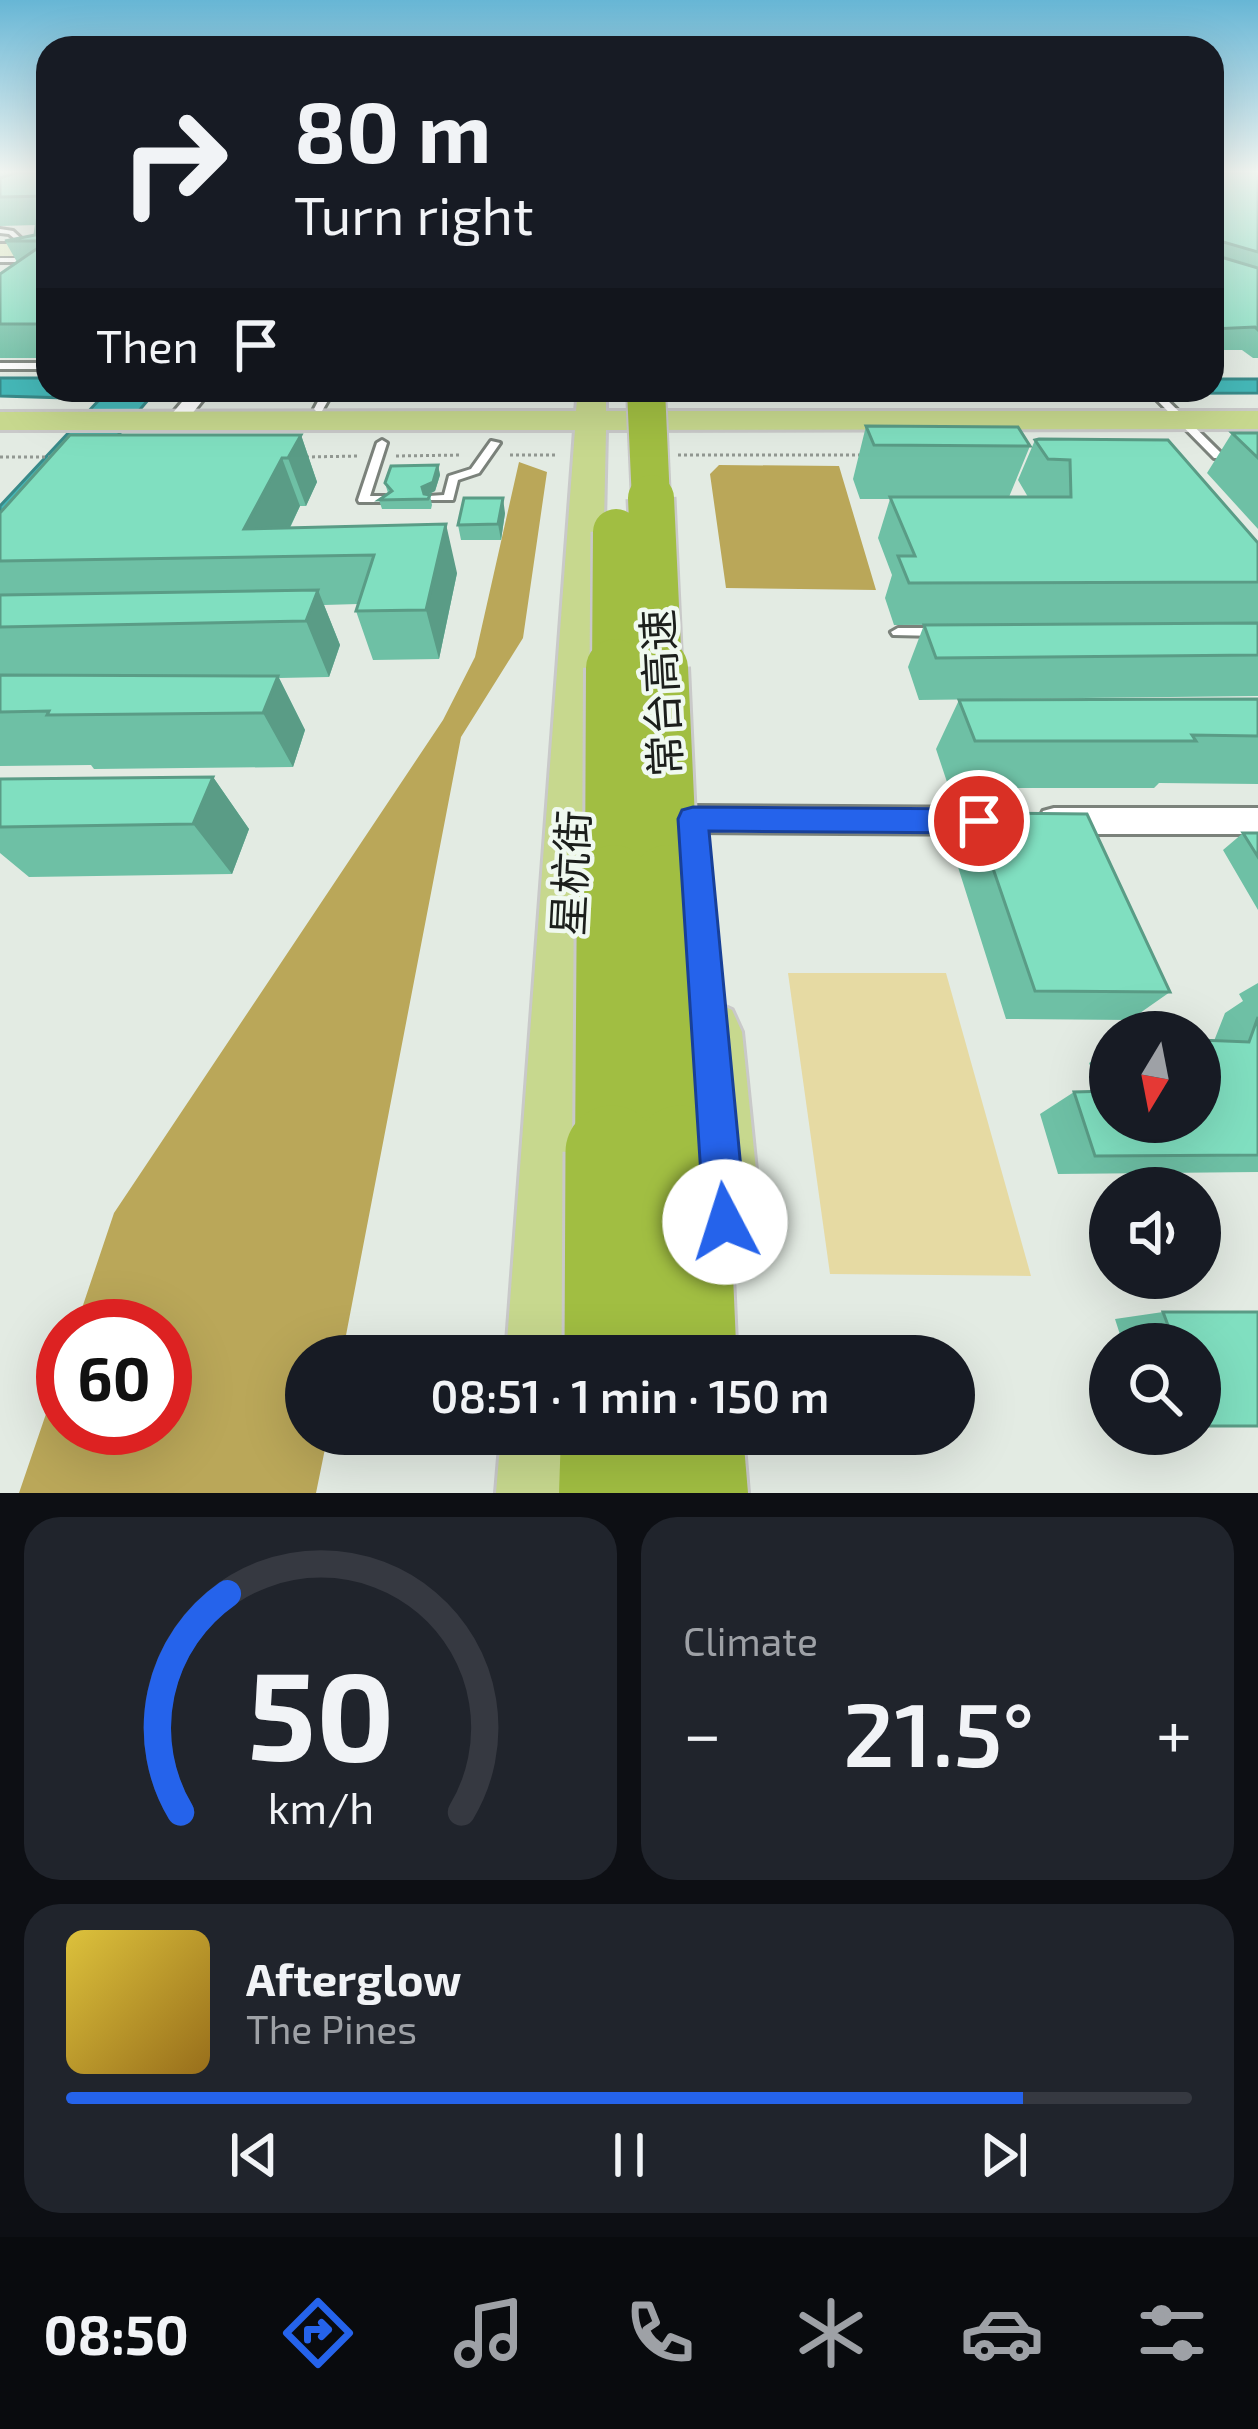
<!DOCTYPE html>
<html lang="en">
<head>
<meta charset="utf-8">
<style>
  :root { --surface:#171b24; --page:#20242c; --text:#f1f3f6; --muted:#9ea1a6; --line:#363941; --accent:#2563eb }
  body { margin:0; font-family:"Exo 2","Noto Sans SC",sans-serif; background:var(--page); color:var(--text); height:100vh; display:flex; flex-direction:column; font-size:45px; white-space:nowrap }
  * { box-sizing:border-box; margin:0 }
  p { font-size:39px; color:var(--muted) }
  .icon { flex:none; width:66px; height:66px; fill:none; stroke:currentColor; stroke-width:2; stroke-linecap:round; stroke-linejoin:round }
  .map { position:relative; height:1493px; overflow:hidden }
  .side { display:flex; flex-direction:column; gap:24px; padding:24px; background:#0d0f14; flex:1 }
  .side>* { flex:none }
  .hud { position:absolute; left:36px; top:36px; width:1188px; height:366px; border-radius:36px; box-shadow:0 12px 48px #0002; background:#171b24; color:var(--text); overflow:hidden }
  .needle { width:78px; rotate:190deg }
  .controls { position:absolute; left:1089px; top:1011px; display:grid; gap:24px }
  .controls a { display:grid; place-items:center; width:132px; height:132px; border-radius:50%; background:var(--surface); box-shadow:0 12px 48px #0002; font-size:60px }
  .speed { position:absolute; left:36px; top:1299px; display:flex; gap:24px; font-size:60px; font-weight:700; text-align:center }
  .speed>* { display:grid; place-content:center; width:156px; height:156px; border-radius:50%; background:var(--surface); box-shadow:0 12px 48px #0002; line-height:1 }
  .speed .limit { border:18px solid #d22; background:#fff; color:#111 }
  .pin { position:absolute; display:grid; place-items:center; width:102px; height:102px; color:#fff; margin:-51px; border:6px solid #fff; border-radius:50%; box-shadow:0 3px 12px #0007 }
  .me { position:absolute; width:132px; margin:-66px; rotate:355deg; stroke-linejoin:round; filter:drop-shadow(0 0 9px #0008) }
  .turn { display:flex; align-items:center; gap:42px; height:252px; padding:0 60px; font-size:54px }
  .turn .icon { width:156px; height:156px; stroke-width:2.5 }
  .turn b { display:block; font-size:84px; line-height:102px }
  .then { display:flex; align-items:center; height:114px; padding:0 60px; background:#0003; gap:24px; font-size:45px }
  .big { font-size:90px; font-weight:600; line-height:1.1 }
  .side .tile { flex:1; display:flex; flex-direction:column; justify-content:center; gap:18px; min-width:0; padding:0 42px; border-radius:36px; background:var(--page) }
  .side .dial { align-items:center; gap:0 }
  .dial svg { height:312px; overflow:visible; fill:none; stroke:var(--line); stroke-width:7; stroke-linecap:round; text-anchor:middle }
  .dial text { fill:var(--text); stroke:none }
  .song { display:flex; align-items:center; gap:36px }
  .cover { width:144px; height:144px; border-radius:18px; background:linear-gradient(135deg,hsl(50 70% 55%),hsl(40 70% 35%)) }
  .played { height:12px; border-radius:6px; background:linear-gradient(90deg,var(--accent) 85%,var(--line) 85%) }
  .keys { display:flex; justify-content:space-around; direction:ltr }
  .heat { display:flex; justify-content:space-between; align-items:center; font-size:66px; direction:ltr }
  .side .tiles { flex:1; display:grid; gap:24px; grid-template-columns:1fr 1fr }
  .tile:last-child { grid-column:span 2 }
  .trip { position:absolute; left:285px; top:1335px; width:690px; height:120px; border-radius:60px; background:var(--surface); box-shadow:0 12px 48px #0002; font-weight:600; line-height:120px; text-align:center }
  .tabs { display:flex; height:192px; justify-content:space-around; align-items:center; background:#090b0e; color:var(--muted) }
  .tabs .icon { width:84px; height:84px }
  .tabs .active { color:var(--accent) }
  .tabs b { font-size:54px; color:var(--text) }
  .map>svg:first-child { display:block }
  .green { fill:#e6daa3 }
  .forest { fill:#baa759 }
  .water { fill:#45b8b8; stroke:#398a89; stroke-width:3 }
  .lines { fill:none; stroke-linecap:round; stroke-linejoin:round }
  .lane-casing { stroke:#7b827b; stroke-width:6 }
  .street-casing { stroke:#7b827b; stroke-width:6 }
  .secondary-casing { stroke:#7b827b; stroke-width:6 }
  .primary-casing { stroke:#c9c9c9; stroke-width:6 }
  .highway-casing { stroke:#c9c9c9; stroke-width:6 }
  .path { stroke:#929892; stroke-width:3; stroke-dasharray:3 3; stroke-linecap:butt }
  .lane { fill:#fff; fill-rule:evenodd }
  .street { fill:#fff; fill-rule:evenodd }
  .secondary { fill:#e3ecc6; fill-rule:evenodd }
  .primary { fill:#c7d88e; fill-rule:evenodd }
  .highway { fill:#a1be42; fill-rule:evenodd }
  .highway-bridge-far4-casing { stroke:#c9c9c9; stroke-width:42; stroke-linecap:butt }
  .highway-bridge-far3-casing { stroke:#c9c9c9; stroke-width:51; stroke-linecap:butt }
  .highway-bridge-far2-casing { stroke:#c9c9c9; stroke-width:64; stroke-linecap:butt }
  .highway-bridge-far1-casing { stroke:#c9c9c9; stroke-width:80; stroke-linecap:butt }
  .highway-bridge-casing { stroke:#c9c9c9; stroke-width:99; stroke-linecap:butt }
  .highway-bridge-far4 { stroke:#a1be42; stroke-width:38 }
  .highway-bridge-far3 { stroke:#a1be42; stroke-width:46 }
  .highway-bridge-far2 { stroke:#a1be42; stroke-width:58 }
  .highway-bridge-far1 { stroke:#a1be42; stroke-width:74 }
  .highway-bridge { stroke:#a1be42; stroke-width:93 }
  .wall { fill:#6ec0a5 }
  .shaded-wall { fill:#5a9c86 }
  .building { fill:#80dfc0; stroke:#5a9c86; stroke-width:3 }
  .route { fill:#2563eb; stroke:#184099; stroke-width:3 }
  .labels { text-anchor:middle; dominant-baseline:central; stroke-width:9; stroke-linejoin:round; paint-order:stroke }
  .street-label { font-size:42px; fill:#1c1f1c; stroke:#f0f9f0 }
</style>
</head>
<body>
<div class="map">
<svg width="1258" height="1493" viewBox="0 0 1258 1493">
  <rect width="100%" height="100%" fill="#e3ebe3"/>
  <path class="green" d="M 788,973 L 946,973 L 1031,1276 L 830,1274 Z"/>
  <path class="forest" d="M 519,462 L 547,472 L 523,638 L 461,737 L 342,1356 L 306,1356 L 306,1434 L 328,1434 L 316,1493 L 19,1493 L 63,1364 L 63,1428 L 165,1428 L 165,1326 L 76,1326 L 114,1213 L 443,720 L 475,657 Z
    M 719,465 L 839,466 L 876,590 L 726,588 L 710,474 Z"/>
  <path class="water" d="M 0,378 L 48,378 L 48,390 L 1212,390 L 1212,379 L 1258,379 L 1258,393 L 161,396 L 148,400 L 0,574 L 0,506 L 100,399 L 0,396 Z"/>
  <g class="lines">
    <defs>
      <path id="lane" d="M 0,229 L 13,231 L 26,243 L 21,244 L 9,234 L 0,233 Z
        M 0,258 L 48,258 L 48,262 L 0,262 Z
        M 0,363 L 48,363 L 48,369 L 0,369 Z
        M 324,390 L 334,390 L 322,411 L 316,411 L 314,409 Z
        M 1147,390 L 1157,390 L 1222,454 L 1222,458 L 1214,458 Z
        M 382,440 L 387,443 L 370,496 L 385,496 L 390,499 L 385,502 L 359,502 L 358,500 L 377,443 Z
        M 491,441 L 500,443 L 479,473 L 458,480 L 453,500 L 429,500 L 429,496 L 444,495 L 449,476 L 471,469 Z
        M 898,628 L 937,628 L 944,632 L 937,636 L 893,635 L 891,632 Z"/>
      <path id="street" d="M 192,390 L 211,390 L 183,425 L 169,425 L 166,421 Z
        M 693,806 L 1006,808 L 1017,811 L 1022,821 L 1017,831 L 1006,834 L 693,832 L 682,828 L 677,819 L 682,810 Z
        M 1054,808 L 1258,808 L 1258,834 L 1054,834 L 1043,831 L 1038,821 L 1043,811 Z"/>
      <path id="secondary" d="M 0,244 L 48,244 L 48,256 L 0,256 Z"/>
      <path id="primary" d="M 578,390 L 606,390 L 606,411 L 1258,411 L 1258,429 L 606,430 L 586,1356 L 506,1356 L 575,430 L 0,430 L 0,412 L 576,411 Z
        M 710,1000 L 732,1010 L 742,1032 L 758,1190 L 747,1215 L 722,1226 L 697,1215 L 686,1190 L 678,1032 L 688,1010 Z
        M 501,1434 L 585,1434 L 584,1493 L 496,1493 Z"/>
      <path id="highway" d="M 561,1434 L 743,1434 L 748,1493 L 559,1493 Z"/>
    </defs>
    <use href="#lane" class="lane-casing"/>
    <use href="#street" class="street-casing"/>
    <use href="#secondary" class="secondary-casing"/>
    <use href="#primary" class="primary-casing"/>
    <use href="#highway" class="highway-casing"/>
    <path class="path" d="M 510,455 L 558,455
      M 678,455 L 864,455
      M 396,456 L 462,455
      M 0,457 L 54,457
      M 306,457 L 360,456"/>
    <use href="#lane" class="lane"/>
    <use href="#street" class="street"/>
    <use href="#secondary" class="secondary"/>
    <use href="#primary" class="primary"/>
    <use href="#highway" class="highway"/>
    <defs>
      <path id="highway-bridge-far4" d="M 646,390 L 651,501"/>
      <path id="highway-bridge-far3" d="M 651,498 L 659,671
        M 615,671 L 616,532"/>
      <path id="highway-bridge-far2" d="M 659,668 L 669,885
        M 614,885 L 615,668"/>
      <path id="highway-bridge-far1" d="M 668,882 L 681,1155
        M 612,1155 L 614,882"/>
      <path id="highway-bridge" d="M 681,1152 L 690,1356
        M 611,1356 L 612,1152"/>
    </defs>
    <use href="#highway-bridge-far4" class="highway-bridge-far4-casing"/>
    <use href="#highway-bridge-far3" class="highway-bridge-far3-casing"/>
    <use href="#highway-bridge-far2" class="highway-bridge-far2-casing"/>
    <use href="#highway-bridge-far1" class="highway-bridge-far1-casing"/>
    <use href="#highway-bridge" class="highway-bridge-casing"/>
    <use href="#highway-bridge-far4" class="highway-bridge-far4"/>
    <use href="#highway-bridge-far3" class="highway-bridge-far3"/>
    <use href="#highway-bridge-far2" class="highway-bridge-far2"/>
    <use href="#highway-bridge-far1" class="highway-bridge-far1"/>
    <use href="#highway-bridge" class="highway-bridge"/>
  </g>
  <path class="wall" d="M 0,173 L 48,173 L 48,358 L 0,358 L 0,274 L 17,262 L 5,241 L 35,235 L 37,225 L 0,226 Z
    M 1212,173 L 1258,173 L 1258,358 L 1253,358 L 1242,350 L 1212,350 Z
    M 866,426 L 1030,446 L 1009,497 L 1028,497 L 1018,480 L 1035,440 L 1039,439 L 1258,582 L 1258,696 L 919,700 L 908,667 L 924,625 L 1100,624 L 894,625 L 885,598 L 892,575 L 878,538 L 890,499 L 860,499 L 853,479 Z
    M 1232,433 L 1258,433 L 1258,529 L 1207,473 Z
    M 301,435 L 317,482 L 306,506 L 300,506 L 290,528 L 457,573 L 439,659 L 373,660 L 356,611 L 358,604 L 324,605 L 340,645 L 329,677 L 279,678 L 305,730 L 293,767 L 94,769 L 91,765 L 0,766 L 0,513 Z
    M 438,465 L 440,475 L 435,491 L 428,495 L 430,495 L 432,505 L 431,509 L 382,509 L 379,500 L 388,493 L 385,483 Z
    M 505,513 L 501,540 L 461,540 L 458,525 Z
    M 1258,699 L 1258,784 L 1159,783 L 1154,788 L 949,788 L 936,749 L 959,700 Z
    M 213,777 L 249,829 L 232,874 L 29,877 L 0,853 L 0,779 Z
    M 974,813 L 1170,992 L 1130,1020 L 1006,1019 L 952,848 Z
    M 1243,833 L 1258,833 L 1258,910 L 1223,850 Z
    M 1258,983 L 1258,1172 L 1058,1174 L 1040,1114 L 1074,1092 L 1100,1092 L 1089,1063 L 1110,1049 L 1110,1122 L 1214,1041 L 1225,1013 L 1243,1001 L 1239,994 Z
    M 1163,1312 L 1258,1312 L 1258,1426 L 1200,1426 L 1200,1344 L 1123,1344 L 1115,1319 Z"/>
  <path class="shaded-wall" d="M 301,435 L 317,482 L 306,506 L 288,458 Z
    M 282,458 L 300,506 L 276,556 L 244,529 Z
    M 438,465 L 440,475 L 435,491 L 424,496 L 422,487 Z
    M 503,498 L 505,513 L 501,540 L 498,524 Z
    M 446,524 L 457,573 L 439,659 L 426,610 Z
    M 318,590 L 340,645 L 329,677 L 306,621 Z
    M 278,676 L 305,730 L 293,767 L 263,713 Z
    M 213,777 L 249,829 L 232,874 L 193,824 Z"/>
  <path class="building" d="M 15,173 L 48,173 L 48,196 L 0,197 L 0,178 Z
    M 1212,173 L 1258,173 L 1258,252 L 1220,241 L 1221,257 L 1258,268 L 1258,330 L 1255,327 L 1212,329 Z
    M 48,213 L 48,241 L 5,241 L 35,235 L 37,220 Z
    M 48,241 L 48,324 L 0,324 L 0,274 Z
    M 866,426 L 1018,427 L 1030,446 L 874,445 Z
    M 1232,433 L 1258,433 L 1258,458 Z
    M 70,435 L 301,435 L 288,458 L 282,458 L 244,529 L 446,524 L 426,610 L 356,611 L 374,555 L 0,561 L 0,513 Z
    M 1039,439 L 1168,440 L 1258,543 L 1258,582 L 909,583 L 898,556 L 915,556 L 890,497 L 1071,497 L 1070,460 L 1048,459 L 1035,440 Z
    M 438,465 L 433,482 L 422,487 L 424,494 L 430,495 L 428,499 L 379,500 L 392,491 L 385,483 L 391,466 Z
    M 464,498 L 503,498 L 498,524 L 458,525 Z
    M 318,590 L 306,621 L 0,627 L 0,595 Z
    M 1258,623 L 1258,655 L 936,658 L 924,625 Z
    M 0,675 L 278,676 L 263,713 L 47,715 L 49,711 L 0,712 Z
    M 1258,699 L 1258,736 L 1192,735 L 1196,741 L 975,741 L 959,700 Z
    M 213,777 L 193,824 L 0,827 L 0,779 Z
    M 974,813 L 1087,814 L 1170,992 L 1035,991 Z
    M 1243,833 L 1258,833 L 1258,857 Z
    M 1258,1017 L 1258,1155 L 1095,1156 L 1074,1092 L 1110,1091 L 1110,1122 L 1200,1122 L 1200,1040 L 1249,1042 Z
    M 1163,1312 L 1258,1312 L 1258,1426 L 1206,1426 L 1200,1410 L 1200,1344 L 1175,1344 Z"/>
  <linearGradient id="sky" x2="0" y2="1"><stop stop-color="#67b6d5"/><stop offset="0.45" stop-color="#f2f6f2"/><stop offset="1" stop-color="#f2f6f2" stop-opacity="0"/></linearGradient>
  <rect width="1258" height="382" fill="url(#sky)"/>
  <path class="route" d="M 693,807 L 979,809 L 989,812 L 993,821 L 989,830 L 979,833 L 709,831 L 746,1222 L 740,1237 L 725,1243 L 710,1237 L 704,1222 L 678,819 L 682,810 Z"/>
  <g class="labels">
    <g class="street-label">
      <text transform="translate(660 693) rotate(-93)">常台高速</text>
      <text transform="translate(569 873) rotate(-87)">星杭街</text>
    </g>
  </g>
</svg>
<div class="controls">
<a><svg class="needle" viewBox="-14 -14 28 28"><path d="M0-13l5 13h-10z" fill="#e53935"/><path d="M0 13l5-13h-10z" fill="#9ea1a6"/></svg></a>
<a><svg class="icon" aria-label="sound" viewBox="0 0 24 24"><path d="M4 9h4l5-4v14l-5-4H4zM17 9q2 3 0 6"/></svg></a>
<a><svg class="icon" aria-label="search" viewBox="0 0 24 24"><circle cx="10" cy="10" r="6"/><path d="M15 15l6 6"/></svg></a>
</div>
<div class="speed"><div class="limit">60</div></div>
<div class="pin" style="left:979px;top:821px;background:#d93025"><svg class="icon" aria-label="arrive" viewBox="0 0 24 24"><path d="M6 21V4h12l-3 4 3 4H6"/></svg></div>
<svg class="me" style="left:725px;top:1222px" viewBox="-20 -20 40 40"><circle r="19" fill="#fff"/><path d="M0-13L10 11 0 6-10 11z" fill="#2563eb"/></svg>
<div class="trip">08:51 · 1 min · 150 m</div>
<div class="hud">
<div class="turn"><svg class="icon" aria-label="right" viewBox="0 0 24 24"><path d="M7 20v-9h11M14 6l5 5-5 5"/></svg><div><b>80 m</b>Turn right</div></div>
<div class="then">Then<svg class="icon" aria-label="arrive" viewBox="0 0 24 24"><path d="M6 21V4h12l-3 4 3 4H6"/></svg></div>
</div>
</div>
<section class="side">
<div class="tiles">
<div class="tile dial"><svg viewBox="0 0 100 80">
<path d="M14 69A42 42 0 1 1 86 69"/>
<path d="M14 69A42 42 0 0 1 26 13" stroke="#2563eb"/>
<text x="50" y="56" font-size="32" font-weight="700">50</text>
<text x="50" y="72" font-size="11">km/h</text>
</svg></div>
<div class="tile"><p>Climate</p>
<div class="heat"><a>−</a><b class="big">21.5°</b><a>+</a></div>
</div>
<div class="tile">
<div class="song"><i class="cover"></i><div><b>Afterglow</b><p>The Pines</p></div></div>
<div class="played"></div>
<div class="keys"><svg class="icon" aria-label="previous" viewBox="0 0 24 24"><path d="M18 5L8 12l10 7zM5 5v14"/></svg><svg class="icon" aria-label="pause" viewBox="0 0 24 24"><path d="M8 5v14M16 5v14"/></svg><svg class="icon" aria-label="next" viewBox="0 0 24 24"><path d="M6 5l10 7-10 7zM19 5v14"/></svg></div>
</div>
</div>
</section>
<nav class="tabs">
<b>08:50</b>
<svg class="icon active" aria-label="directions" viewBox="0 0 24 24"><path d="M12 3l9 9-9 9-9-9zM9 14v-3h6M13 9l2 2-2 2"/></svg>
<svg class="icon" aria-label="music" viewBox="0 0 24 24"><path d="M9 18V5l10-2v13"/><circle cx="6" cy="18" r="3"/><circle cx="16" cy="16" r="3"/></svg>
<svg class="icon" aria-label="phone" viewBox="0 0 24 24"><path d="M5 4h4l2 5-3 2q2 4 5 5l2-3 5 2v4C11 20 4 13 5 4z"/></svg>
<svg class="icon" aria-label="climate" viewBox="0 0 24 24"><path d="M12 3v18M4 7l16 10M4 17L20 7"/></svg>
<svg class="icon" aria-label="car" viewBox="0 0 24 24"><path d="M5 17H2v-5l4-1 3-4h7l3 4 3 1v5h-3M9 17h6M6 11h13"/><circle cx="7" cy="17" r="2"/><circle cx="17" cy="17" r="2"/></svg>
<svg class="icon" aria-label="filters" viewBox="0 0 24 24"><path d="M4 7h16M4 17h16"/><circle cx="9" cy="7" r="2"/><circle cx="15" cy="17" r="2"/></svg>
</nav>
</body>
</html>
